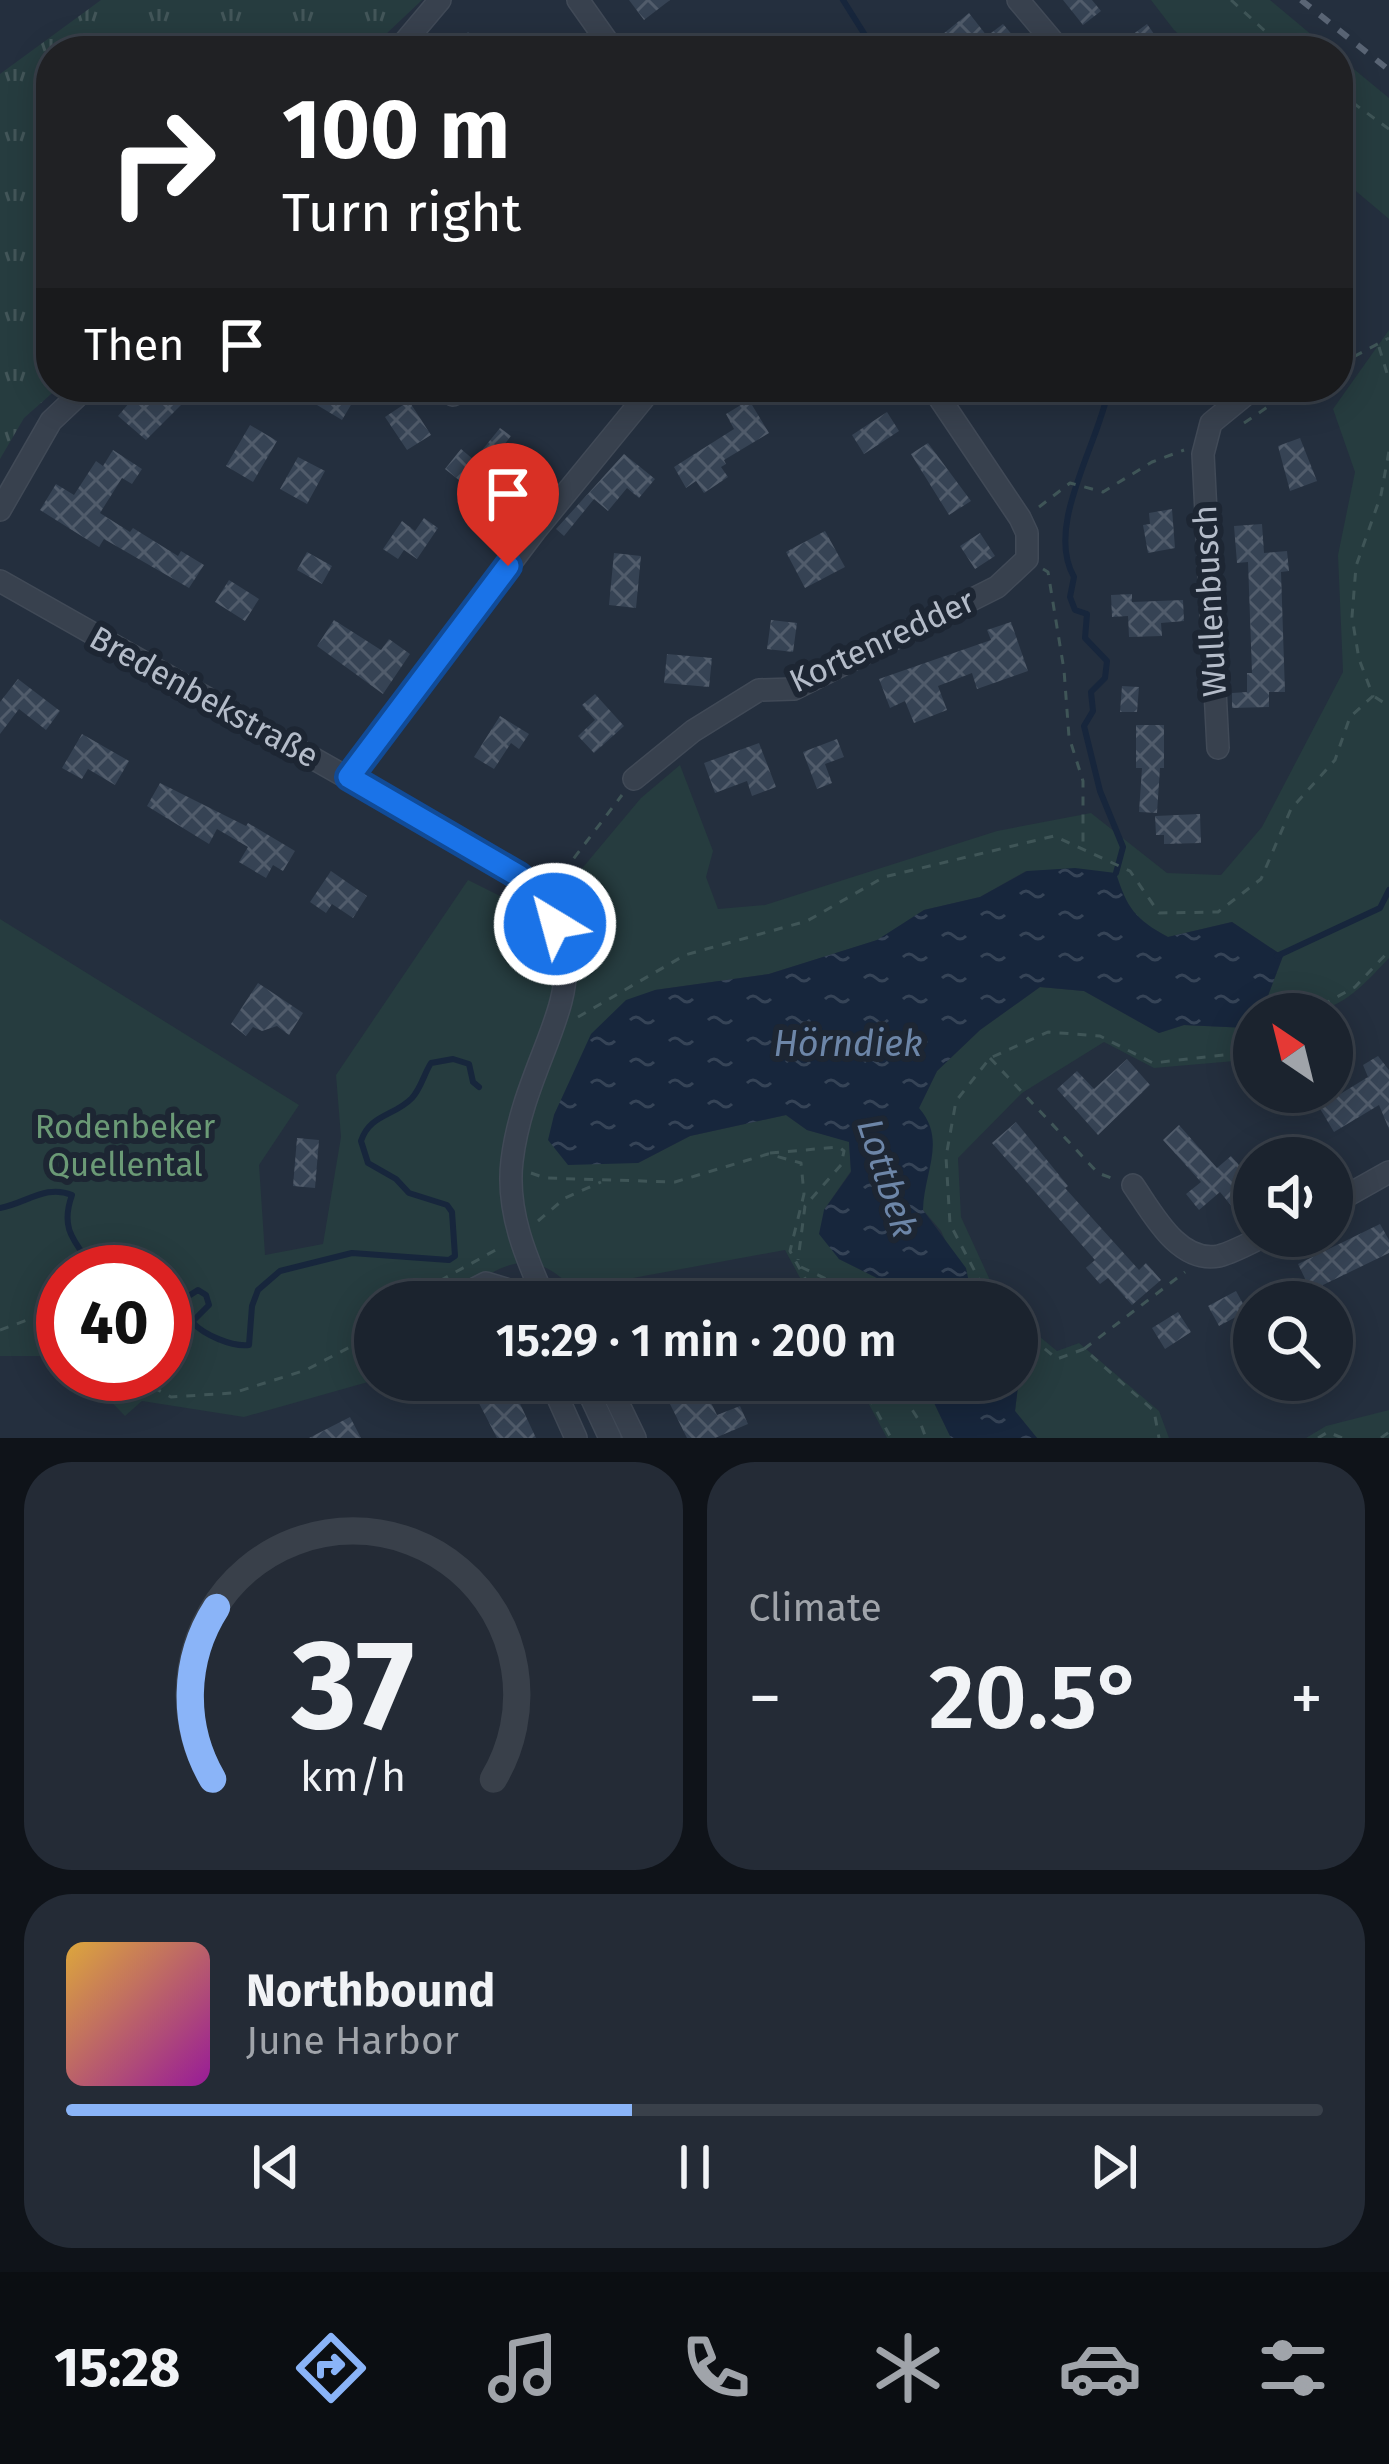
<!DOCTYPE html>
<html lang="en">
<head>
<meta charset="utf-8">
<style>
  :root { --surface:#1b232e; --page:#242b36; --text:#f1f3f6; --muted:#a0a4aa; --line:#39404a; --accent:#8ab4f8 }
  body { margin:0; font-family:"Fira Sans",sans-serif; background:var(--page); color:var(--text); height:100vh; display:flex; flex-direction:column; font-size:45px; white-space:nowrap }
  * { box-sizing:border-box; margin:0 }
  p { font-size:39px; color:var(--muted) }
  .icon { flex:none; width:66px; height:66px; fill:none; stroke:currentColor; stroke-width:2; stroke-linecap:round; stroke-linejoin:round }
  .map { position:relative; height:1438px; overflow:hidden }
  .drawer { display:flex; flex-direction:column; gap:24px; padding:24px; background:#0f1319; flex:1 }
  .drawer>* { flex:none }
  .top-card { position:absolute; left:36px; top:36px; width:1317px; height:366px; border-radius:48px; box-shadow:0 6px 30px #0003,0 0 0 3px var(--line); background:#202124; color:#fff; overflow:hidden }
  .needle { width:78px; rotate:325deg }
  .fabs { position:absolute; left:1233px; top:993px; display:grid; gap:24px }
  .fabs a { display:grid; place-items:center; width:120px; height:120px; border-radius:50%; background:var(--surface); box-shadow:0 6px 30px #0003,0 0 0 3px var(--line); font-size:60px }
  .speed { position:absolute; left:36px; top:1245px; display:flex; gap:24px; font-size:60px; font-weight:700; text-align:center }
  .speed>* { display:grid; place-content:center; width:156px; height:156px; border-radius:50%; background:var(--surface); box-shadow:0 6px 30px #0003,0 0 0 3px var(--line); line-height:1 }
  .speed .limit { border:18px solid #d22; background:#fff; color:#111 }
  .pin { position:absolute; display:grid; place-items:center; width:102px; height:102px; color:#fff; margin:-123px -51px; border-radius:50% 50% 50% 0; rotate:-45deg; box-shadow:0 0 12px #0007 }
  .pin .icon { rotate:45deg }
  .me { position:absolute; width:132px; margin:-66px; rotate:323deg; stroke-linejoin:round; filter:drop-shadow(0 0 9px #0008) }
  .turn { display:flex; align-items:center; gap:42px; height:252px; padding:0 48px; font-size:54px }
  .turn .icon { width:156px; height:156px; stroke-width:2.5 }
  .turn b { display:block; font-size:84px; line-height:102px }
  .then { display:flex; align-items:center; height:114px; padding:0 48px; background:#0003; gap:24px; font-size:45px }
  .big { font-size:90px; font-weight:600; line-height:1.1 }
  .drawer .tile { flex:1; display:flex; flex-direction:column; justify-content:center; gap:18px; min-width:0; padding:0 42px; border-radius:48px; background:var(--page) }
  .drawer .dial { align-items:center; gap:0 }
  .dial svg { height:312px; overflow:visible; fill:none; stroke:var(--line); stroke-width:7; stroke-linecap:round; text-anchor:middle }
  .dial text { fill:var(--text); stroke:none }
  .song { display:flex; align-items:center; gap:36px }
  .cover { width:144px; height:144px; border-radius:18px; background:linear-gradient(135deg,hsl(40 70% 55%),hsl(300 70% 35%)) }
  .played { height:12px; border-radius:6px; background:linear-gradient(90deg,var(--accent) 45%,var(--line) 45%) }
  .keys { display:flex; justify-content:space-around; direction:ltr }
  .heat { display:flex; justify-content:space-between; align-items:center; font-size:66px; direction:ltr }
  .drawer .tiles { flex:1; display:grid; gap:24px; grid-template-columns:1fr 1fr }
  .tile:last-child { grid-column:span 2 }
  .trip { position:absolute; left:354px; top:1281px; width:684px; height:120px; border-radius:60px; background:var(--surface); box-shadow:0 6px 30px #0003,0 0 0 3px var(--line); font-weight:600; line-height:120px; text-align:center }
  .tab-bar { display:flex; height:192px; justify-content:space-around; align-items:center; background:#0b0e12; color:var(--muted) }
  .tab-bar .icon { width:84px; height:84px }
  .tab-bar .on { color:var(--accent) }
  .tab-bar b { font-size:54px; color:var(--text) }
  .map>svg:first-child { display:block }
  .grass { fill:url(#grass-tufts) }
  .park { fill:#263c3f }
  .water { fill:url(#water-ripples) }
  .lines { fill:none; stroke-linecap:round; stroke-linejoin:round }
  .stream { stroke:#17263c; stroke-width:6 }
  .building { fill:url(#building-cross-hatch) }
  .minor-casing { stroke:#414a57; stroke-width:24 }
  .path { stroke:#3f5557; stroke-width:3; stroke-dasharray:9 9; stroke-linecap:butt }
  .minor { stroke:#38414e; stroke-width:21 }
  .rail { stroke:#5a6575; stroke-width:6; stroke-dasharray:12 12; stroke-linecap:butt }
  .route-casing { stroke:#114b97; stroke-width:30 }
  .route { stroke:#1a73e8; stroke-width:21 }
  .labels { text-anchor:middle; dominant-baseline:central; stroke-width:12; stroke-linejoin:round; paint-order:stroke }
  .street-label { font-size:33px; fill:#b4bcc9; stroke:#1d2633 }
  .park-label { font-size:33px; fill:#6b9a76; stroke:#1d2633 }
  .water-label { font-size:36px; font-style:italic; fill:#6d86a8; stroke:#1d2633 }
</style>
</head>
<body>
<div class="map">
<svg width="1389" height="1438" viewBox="0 0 1389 1438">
  <defs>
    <pattern id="grass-tufts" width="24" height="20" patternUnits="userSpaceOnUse" patternTransform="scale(3)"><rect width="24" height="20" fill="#263c3f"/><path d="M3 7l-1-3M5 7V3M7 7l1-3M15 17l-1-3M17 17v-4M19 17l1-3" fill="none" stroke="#435659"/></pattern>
    <pattern id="water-ripples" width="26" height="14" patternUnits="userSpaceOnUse" patternTransform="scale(3)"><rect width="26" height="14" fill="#17263c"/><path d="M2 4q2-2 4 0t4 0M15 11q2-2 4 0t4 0" fill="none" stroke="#364457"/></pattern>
    <pattern id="building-cross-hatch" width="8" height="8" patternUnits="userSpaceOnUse" patternTransform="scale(3)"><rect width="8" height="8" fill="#364354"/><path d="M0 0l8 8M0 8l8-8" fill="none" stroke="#515c6b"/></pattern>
  </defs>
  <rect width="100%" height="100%" fill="#242f3e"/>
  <path class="grass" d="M 101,0 L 422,0 L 368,51 L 51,51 L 51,387 L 59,387 L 24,418 L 0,459 L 0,74 Z"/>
  <path class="park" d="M 1151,0 L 1270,0 L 1331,51 L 1197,51 L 1174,30 Z
    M 1338,56 L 1389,98 L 1389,219 L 1338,176 Z
    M 1389,330 L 1389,958 C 1341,1010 1330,1014 1261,1014 L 1283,956 L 1232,922 L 1168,937 L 1146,925 L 1126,905 L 1026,871 L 980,897 L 924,910 L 878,940 L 769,974 L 655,990 L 579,1064 L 554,1115 L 638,1163 L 690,1136 L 786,1115 L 807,1130 L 849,1141 L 851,1171 L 824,1210 L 839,1259 L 881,1280 L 880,1302 L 813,1302 L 785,1250 L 573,1289 C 521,1234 493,1279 440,1300 C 422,1307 395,1302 375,1302 L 375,1380 L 244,1417 L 142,1401 L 125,1416 L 84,1374 L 165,1374 L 165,1272 L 63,1272 L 63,1356 L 0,1356 L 0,919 L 299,1105 L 259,1165 L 265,1255 L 323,1244 L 341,1137 L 336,1075 L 468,880 L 506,899 L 533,927 L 641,798 L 680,765 L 713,851 L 706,877 L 718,909 L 765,905 L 997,831 L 1091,813 L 1167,873 L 1221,875 L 1262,827 L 1343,672 L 1338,555 L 1355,472 L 1333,409 Z
    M 1040,987 L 1084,991 L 1159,1033 L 1184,1025 L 1248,1028 L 1254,1023 L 1254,1050 L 1235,1061 L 1154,1068 L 1104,1042 L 1022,1093 L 958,1158 L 961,1217 L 1000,1302 L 973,1302 L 941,1231 L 923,1210 L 919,1108 L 937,1071 L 980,1030 Z
    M 1017,1318 L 1057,1351 L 1079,1343 L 1159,1411 L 1169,1438 L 1037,1438 L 1015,1411 L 1019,1378 Z
    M 856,1380 L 923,1380 L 951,1438 L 887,1438 Z
    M 1389,1410 L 1389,1438 L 1306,1438 L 1326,1426 Z"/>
  <path class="water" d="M 1075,868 L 1116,873 C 1127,908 1135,919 1168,937 L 1232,922 L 1283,956 L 1261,1014 L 1254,1014 L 1254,1023 L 1248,1028 L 1184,1025 L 1159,1033 L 1084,991 L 1040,987 L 980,1030 L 937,1071 L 919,1108 C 947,1140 924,1172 923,1210 L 966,1268 L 973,1302 L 880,1302 L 881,1280 L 839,1259 L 819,1234 L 824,1210 L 851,1172 L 849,1142 L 807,1130 L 786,1115 L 690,1136 L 638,1163 L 568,1165 L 548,1140 L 554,1115 L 591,1034 L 626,1000 L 655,990 L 769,974 L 877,940 L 924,910 L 980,897 L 1027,871 Z
    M 1017,1374 L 1019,1378 L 1015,1411 L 1037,1438 L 951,1438 L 923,1380 L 1017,1380 Z"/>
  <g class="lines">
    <path class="stream" d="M 843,0 L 875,51
      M 1109,387 C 1100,442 1044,525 1074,577 L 1070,597 L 1075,610 L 1087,614 L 1085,638 L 1107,661 L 1105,678 L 1091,692 L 1093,711 L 1084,726 L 1100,791 L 1123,847 L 1116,873
      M 1277,956 L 1380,908 L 1389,890
      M 0,1208 C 27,1203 46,1184 72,1195 C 59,1231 76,1242 96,1272
      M 165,1311 L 198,1290 L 206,1295 L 209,1305 L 192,1322 C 204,1335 232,1347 249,1345 L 252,1306 L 258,1290 L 280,1271 L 352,1253 L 449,1260 L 455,1256 L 452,1212 L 447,1205 L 409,1193 L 396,1179 L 368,1163 L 361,1141 C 370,1114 395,1116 412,1098 C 421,1088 424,1074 431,1063 L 453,1059 L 469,1064 L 473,1082 L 479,1087"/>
  </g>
  <path class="building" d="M 629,0 L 670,0 L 644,20 Z
    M 1063,0 L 1092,0 L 1101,11 L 1083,25 Z
    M 969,13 L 987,36 L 1003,24 L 1015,38 L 999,51 L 968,51 L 963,41 L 954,48 L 943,34 Z
    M 1147,24 L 1166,51 L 1110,51 Z
    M 468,32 L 488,51 L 450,51 Z
    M 151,387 L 199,387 L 146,440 L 118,416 L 135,396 L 139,400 Z
    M 328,387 L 349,387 L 358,393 L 342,420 L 317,405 Z
    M 749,400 L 769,433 L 724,460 L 726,464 L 721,467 L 728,477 L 704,493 L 696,481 L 686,488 L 674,467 L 734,429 L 726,414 Z
    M 409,401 L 431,435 L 407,450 L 385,417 Z
    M 887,412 L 899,431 L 864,454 L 852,435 Z
    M 250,425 L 277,441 L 253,482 L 226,466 Z
    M 500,428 L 511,436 L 504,445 L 535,471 L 524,485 L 539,496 L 511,530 L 490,513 L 494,508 L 445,469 L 461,449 L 474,460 Z
    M 1300,438 L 1317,481 L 1290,491 L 1278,446 Z
    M 928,443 L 971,501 L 949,515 L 911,454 Z
    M 113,450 L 142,469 L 132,484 L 122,478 L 100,513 L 130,532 L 133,528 L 178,556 L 181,551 L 204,565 L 189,588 L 104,539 L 99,547 L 40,510 L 56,484 L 74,495 L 96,461 L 103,466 Z
    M 624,454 L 655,479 L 639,498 L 627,488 L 608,511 L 594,499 L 564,536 L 556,529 Z
    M 298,457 L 325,471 L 307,504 L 280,489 Z
    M 1172,509 L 1175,548 L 1148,553 L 1143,525 L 1150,524 L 1149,513 Z
    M 424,518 L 438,528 L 417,559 L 404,550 L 398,559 L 383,549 L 402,521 L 415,531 Z
    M 1262,524 L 1264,553 L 1287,551 L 1289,571 L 1281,572 L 1285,692 L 1269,692 L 1269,707 L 1232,708 L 1232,693 L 1247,692 L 1247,673 L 1252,673 L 1248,562 L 1237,563 L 1234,526 Z
    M 825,531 L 845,567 L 805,588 L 786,552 Z
    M 980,533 L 995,556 L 975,569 L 960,546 Z
    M 307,552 L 332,566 L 322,584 L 297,570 Z
    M 614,553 L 641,556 L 636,608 L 609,605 Z
    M 229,580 L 259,599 L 245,621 L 215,602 Z
    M 1132,594 L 1132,602 L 1183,600 L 1184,621 L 1161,623 L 1162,636 L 1129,637 L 1128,616 L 1112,617 L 1111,595 Z
    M 334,620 L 381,650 L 389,639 L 410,654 L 383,694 L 317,646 Z
    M 771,620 L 797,623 L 793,652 L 767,649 Z
    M 1011,622 L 1028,671 L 977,689 L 972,673 L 938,686 L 947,710 L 914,723 L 905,701 L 890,708 L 879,679 L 991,640 L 987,630 Z
    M 667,654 L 712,658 L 709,687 L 664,683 Z
    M 18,679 L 60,711 L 46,730 L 19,709 L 0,734 L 0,702 Z
    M 1122,686 L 1139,687 L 1137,712 L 1120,712 Z
    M 595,694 L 624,726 L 594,753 L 578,736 L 595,720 L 582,705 Z
    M 500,716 L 529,734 L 519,749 L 511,743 L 494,769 L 474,757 Z
    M 1136,725 L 1164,725 L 1164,768 L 1160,768 L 1157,813 L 1139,812 L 1142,768 L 1136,768 Z
    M 82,734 L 129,761 L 115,785 L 88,769 L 82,779 L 62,768 Z
    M 837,739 L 844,757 L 825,764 L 832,783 L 817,789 L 803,752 Z
    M 759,743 L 776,787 L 752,796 L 747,781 L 715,793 L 704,763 Z
    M 160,783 L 246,826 L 248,823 L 295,851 L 283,871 L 273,865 L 266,878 L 239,862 L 248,847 L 217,829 L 209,844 L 147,806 Z
    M 1200,814 L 1201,843 L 1164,844 L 1164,835 L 1156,835 L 1155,816 Z
    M 331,871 L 367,896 L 353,918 L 332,904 L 326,913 L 310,902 Z
    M 258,983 L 303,1013 L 289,1035 L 277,1026 L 262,1031 L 253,1027 L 246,1036 L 231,1024 Z
    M 1378,1056 L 1389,1070 L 1389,1129 L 1379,1105 L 1334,1132 L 1319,1107 L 1368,1077 L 1363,1065 Z
    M 1127,1059 L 1150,1085 L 1098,1135 L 1057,1089 L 1077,1071 L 1094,1089 Z
    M 1016,1122 L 1068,1186 L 1065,1188 L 1139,1270 L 1146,1263 L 1161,1280 L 1132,1305 L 1108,1278 L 1100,1284 L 1086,1268 L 1095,1260 L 992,1143 Z
    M 1179,1125 L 1217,1168 L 1231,1156 L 1254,1182 L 1254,1192 L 1234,1209 L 1220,1192 L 1199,1210 L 1186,1194 L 1201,1182 L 1163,1140 Z
    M 297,1138 L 319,1140 L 315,1188 L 293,1186 Z
    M 1380,1224 L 1389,1240 L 1389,1253 L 1323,1285 L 1322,1302 L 1307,1302 L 1309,1287 L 1298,1264 Z
    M 1236,1291 L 1247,1311 L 1219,1326 L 1208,1306 Z
    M 1178,1312 L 1191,1332 L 1165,1349 L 1152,1328 Z
    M 467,1380 L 509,1380 L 536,1438 L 497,1438 Z
    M 658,1380 L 700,1380 L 717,1415 L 740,1406 L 748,1424 L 715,1438 L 687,1438 Z
    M 350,1417 L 361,1438 L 309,1438 Z"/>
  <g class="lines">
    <defs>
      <path id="minor" d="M 578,0 L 614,51
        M 1018,0 L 1061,51
        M 397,51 L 440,0
        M 444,387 L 453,395 L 466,387
        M 0,510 L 51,421 L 87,387
        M 0,581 L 475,850 C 644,952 528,1026 512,1161 C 506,1211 526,1258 546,1302
        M 1218,748 L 1203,454 L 1211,423 L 1255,387
        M 349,777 L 535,531 L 653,387
        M 634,779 L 693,731 L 759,690 L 794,689 L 997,587 L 1027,559 L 1027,533 L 1020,518 L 932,387
        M 1133,1185 C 1152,1212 1178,1264 1219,1256 C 1234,1252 1250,1243 1264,1236
        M 1332,1204 L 1389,1172
        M 449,1302 L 486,1283 L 509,1290 L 516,1302
        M 550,1380 L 576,1438
        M 583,1380 L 610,1438
        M 607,1380 L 635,1438"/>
    </defs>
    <use href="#minor" class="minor-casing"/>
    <path class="path" d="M 1231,0 L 1287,51
      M 1338,92 L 1389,129
      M 1379,347 L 1389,380
      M 1338,365 L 1389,338
      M 1244,423 L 1297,387
      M 1039,507 L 1070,483 L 1103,492 L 1152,462 L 1184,450
      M 1043,569 L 1048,572 L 1064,670 L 1069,737 L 1083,781 L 1083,847
      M 1375,697 L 1389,706
      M 552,887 L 622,795
      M 1306,1014 L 1355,987 L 1389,951
      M 578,1017 L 685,955 L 807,921 L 884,877 L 1054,836 L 1130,871 L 1159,913 L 1218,912 L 1261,879 L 1291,809 L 1335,760 L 1350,717 L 1373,696 L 1359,659 L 1352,617 L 1356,566 L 1381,495 L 1389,451
      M 990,1058 L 1098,1173 L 1114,1179
      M 770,1153 L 839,1147 L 844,1151 L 841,1165 L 805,1206 L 798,1260
      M 531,1173 L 545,1178 L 675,1182 L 768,1154 L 801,1163 L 804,1194 L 790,1251 L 818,1302
      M 538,1221 L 565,1198 L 601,1182
      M 801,1267 L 856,1293 L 859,1302
      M 411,1302 L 434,1284 L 501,1247
      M 991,1302 L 950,1224 L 946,1157 L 956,1101 L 990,1058 L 1048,1032 L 1100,1036 L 1153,1063 L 1233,1054 L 1254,1043
      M 1017,1326 L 1057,1359 L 1084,1349 L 1154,1411 L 1159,1438
      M 0,1330 L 30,1319 L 63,1323
      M 1084,1349 L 1185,1272
      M 141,1374 L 149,1385 L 171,1397 L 233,1393 L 306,1370 L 375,1334
      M 860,1380 L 891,1438
      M 893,1380 L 920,1422 L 926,1438
      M 1318,1438 L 1328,1432 L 1342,1438
      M 1381,1438 L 1389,1432"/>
    <use href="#minor" class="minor"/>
    <path class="rail" d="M 1301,0 L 1389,70"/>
  </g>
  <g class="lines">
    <defs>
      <path id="route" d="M 508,566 L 349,777 L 519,876 L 541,901 L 555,924"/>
    </defs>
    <use href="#route" class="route-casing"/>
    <use href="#route" class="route"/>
  </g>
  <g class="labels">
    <g class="street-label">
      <text transform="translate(1210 601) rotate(-93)">Wullenbusch</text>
      <text transform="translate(882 641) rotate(-25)">Kortenredder</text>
      <text transform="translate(204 697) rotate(29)">Bredenbekstraße</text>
    </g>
    <g class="park-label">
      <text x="125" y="1127">Rodenbeker<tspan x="125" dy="38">Quellental</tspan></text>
    </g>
    <g class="water-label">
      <text x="848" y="1044">Hörndiek</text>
      <text transform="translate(887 1178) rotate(72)">Lottbek</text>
    </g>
  </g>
</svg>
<div class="fabs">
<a><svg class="needle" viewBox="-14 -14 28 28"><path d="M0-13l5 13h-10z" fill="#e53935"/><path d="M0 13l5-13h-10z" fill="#a0a4aa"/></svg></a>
<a><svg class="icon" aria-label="sound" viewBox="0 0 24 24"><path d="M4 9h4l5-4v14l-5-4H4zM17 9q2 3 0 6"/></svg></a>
<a><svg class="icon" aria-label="search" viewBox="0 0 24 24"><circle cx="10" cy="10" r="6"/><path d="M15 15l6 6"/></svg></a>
</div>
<div class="speed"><div class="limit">40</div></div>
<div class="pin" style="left:508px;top:566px;background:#d93025"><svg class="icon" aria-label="arrive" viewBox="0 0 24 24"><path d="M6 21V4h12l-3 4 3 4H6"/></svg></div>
<svg class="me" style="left:555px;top:924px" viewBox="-20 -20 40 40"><circle r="17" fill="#1a73e8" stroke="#fff" stroke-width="3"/><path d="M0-11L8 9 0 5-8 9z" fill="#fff"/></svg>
<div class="trip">15:29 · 1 min · 200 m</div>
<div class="top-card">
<div class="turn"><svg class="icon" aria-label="right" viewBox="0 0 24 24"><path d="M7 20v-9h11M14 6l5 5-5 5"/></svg><div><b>100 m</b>Turn right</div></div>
<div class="then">Then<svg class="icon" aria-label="arrive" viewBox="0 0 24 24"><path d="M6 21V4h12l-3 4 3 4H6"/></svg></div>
</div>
</div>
<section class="drawer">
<div class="tiles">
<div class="tile dial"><svg viewBox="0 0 100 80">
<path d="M14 69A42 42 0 1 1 86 69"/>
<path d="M14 69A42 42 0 0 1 15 25" stroke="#8ab4f8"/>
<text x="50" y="56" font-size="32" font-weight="700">37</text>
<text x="50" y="72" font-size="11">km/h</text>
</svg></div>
<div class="tile"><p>Climate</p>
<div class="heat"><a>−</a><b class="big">20.5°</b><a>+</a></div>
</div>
<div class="tile">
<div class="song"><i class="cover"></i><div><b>Northbound</b><p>June Harbor</p></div></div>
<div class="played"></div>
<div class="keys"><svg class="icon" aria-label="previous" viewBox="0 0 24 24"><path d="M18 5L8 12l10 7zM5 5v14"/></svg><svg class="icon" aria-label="pause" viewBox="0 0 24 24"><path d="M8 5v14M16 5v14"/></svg><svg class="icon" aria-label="next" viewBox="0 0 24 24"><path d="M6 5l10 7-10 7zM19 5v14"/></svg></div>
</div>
</div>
</section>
<nav class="tab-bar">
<b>15:28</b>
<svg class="icon on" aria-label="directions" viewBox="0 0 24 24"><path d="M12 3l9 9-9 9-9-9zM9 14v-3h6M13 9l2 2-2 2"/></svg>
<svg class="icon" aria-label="music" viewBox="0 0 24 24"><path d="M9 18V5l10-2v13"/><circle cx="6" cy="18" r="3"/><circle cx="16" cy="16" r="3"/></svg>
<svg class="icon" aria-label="phone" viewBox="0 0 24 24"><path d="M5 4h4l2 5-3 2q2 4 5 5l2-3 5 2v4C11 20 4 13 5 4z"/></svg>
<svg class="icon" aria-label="climate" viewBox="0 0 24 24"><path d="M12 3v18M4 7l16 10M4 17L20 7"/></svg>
<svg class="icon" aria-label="car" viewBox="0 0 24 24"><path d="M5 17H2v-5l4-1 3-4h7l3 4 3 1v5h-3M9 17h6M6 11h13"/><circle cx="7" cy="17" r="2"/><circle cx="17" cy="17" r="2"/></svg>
<svg class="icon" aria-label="filters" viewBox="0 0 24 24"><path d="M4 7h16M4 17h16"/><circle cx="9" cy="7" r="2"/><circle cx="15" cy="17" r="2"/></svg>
</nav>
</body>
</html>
